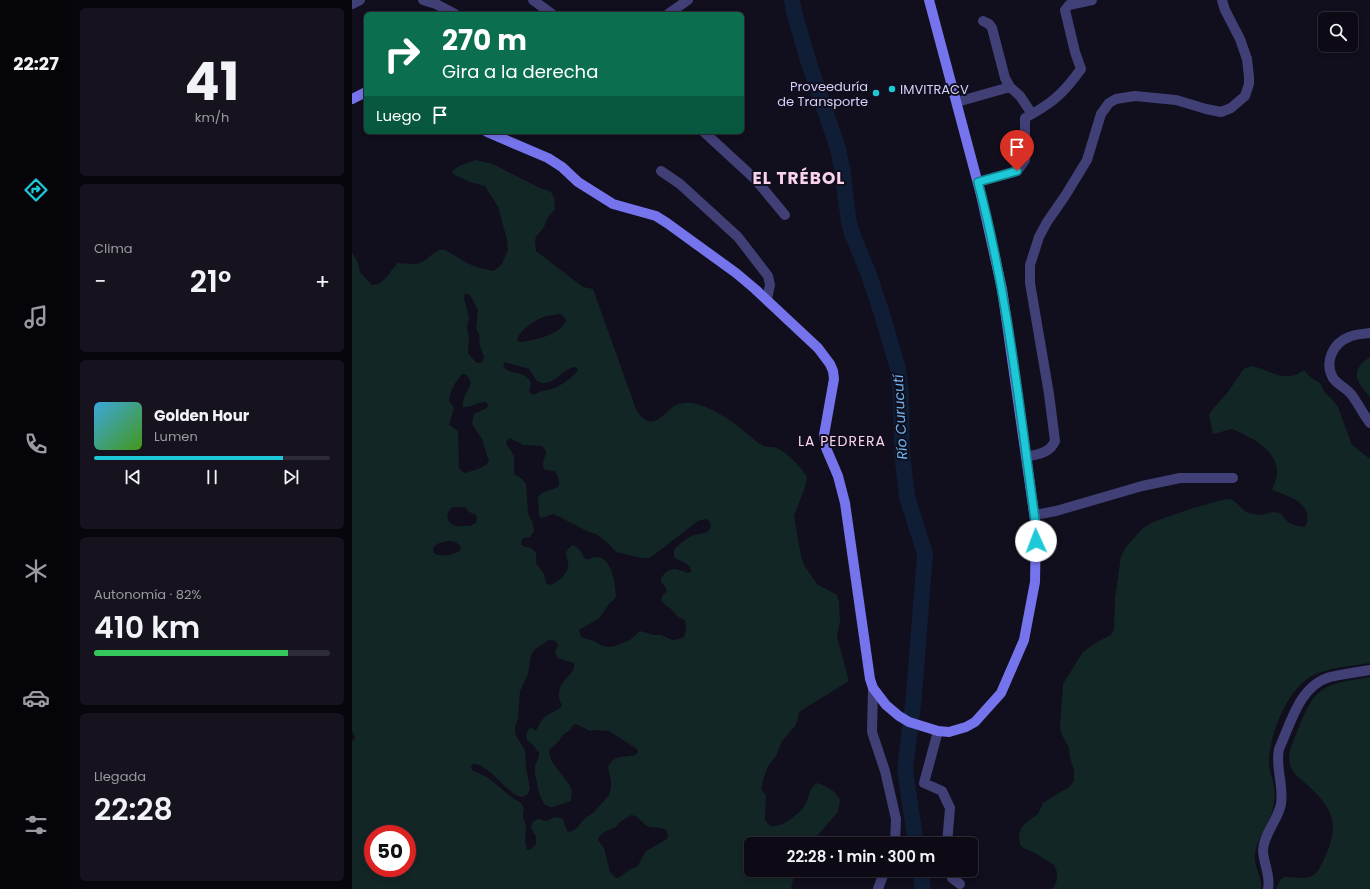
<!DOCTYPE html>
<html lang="es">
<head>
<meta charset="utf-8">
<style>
  :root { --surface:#0d0a16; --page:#16131f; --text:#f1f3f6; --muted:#9a9aa1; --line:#2d2b35; --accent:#1dc9d8 }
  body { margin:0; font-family:Poppins,sans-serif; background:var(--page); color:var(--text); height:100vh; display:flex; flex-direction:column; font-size:15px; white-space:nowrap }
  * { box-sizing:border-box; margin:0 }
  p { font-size:13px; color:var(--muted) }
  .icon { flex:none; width:22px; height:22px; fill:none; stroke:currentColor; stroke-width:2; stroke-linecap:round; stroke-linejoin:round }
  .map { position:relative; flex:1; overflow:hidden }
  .drawer { display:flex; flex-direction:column; gap:8px; padding:8px; background:#07060c; width:280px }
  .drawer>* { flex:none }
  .guide { position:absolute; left:12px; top:12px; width:380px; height:122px; border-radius:6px; box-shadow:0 2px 6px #0003,0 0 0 1px var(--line); background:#0b6e4f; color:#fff; overflow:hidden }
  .fabs { position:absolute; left:966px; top:12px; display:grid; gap:8px }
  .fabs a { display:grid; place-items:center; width:40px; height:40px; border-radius:6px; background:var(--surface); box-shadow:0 2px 6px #0003,0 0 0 1px var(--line); font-size:20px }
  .speed { position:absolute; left:12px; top:825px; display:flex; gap:8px; font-size:20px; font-weight:700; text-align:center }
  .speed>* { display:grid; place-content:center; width:52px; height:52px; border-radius:50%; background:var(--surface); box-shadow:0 2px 6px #0003,0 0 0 1px var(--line); line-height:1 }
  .speed .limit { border:6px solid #d22; background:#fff; color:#111 }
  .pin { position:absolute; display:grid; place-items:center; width:34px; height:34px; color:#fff; margin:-41px -17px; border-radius:50% 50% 50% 0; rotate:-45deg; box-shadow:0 0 4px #0007 }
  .pin .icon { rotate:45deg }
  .me { position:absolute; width:44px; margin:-22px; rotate:358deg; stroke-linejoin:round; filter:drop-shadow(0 0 3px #0008) }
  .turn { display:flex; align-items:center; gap:14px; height:84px; padding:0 12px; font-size:18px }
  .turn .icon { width:52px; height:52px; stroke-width:2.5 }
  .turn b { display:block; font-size:28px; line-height:34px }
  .then { display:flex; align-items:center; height:38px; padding:0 12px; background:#0003; gap:8px; font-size:15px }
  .big { font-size:30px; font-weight:600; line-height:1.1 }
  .drawer .widget { flex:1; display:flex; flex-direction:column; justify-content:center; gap:6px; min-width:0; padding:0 14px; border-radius:6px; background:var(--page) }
  .drawer .dial { align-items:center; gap:0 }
  .dial b { font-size:52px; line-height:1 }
  .song { display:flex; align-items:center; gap:12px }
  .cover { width:48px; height:48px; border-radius:6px; background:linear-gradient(135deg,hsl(200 70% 55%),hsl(100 70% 35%)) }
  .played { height:4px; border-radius:2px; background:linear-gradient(90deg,var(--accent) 80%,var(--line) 80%) }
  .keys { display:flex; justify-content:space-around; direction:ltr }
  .heat { display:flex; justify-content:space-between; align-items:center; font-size:22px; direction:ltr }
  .charge { height:6px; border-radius:3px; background:linear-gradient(90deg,#34c759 82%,var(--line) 0) }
  .trip { position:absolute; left:392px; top:837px; width:234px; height:40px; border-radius:6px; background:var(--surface); box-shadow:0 2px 6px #0003,0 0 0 1px var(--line); font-weight:600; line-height:40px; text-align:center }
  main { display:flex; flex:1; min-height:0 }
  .menu { display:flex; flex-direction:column; width:72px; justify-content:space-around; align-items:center; background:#050409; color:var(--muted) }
  .menu .icon { width:28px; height:28px }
  .menu .active { color:var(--accent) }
  .menu b { font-size:18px; color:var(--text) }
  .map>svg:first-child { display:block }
  .green { fill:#122625; fill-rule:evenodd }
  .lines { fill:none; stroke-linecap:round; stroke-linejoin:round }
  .river { stroke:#0f1e35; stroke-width:16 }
  .street { stroke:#403f76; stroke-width:10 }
  .secondary { stroke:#7574ec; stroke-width:10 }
  .route-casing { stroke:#13838c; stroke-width:10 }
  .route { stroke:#1dc9d8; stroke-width:7 }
  .poi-dot { fill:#1dc9d8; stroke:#110e1d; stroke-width:1.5 }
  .labels { text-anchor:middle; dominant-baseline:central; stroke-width:4; stroke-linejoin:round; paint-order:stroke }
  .poi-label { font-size:13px; fill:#d4d0f9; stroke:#110e1d; text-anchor:end }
  .water-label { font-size:14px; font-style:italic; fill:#6cb3eb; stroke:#110e1d }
  .neighbourhood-label { font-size:14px; letter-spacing:1px; fill:#f9d2ec; stroke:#110e1d }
  .district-label { font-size:17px; font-weight:bold; letter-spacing:1px; fill:#f9d2ec; stroke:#110e1d }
</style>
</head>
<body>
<main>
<nav class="menu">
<b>22:27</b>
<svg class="icon active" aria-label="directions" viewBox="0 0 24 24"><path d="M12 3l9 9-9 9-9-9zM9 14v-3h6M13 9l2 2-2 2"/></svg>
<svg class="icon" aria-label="music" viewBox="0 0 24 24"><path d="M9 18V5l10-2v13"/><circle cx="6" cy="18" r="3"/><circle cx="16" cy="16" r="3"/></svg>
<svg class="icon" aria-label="phone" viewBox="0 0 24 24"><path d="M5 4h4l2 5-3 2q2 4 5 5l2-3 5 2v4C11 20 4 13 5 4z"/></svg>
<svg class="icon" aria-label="climate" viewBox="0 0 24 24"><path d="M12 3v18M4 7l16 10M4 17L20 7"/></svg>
<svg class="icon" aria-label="car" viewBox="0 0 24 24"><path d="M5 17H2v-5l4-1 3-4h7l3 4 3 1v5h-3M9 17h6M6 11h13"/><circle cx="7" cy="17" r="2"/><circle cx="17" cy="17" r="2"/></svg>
<svg class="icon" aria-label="filters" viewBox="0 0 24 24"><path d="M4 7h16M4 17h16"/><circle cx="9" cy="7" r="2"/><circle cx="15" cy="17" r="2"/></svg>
</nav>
<section class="drawer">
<div class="widget dial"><b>41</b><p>km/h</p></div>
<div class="widget"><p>Clima</p>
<div class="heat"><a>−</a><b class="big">21°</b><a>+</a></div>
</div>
<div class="widget">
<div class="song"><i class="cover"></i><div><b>Golden Hour</b><p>Lumen</p></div></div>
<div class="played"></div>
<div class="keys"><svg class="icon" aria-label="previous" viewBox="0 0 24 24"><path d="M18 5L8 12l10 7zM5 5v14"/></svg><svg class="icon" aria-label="pause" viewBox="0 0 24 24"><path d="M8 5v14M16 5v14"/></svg><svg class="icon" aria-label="next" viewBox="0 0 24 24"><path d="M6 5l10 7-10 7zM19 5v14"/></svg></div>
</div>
<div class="widget"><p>Autonomía · 82%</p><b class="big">410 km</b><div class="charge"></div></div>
<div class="widget"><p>Llegada</p><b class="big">22:28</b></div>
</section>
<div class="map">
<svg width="1018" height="889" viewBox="0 0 1018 889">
  <rect width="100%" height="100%" fill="#110e1d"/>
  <path class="green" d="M 124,160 L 141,164 L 188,188 L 199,192 L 202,198 L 203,209 L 195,219 L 192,227 L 184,237 L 183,241 L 184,251 L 231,287 L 241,289 L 284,409 C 299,433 308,417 322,406 C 326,403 335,402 340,403 C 357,406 378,419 391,430 C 397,435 403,441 410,445 C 415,448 420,446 425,448 C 435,452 450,468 455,477 L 453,487 L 442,516 L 449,556 L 452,565 L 465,584 L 485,595 L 487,602 L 488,621 L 485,637 L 497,681 L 447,712 L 446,719 L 443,726 L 430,741 L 424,756 L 416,766 L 411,780 L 409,790 L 414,795 L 413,816 L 413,820 L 418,826 C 431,828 446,815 453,805 C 458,797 457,787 465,783 C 476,787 483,790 488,800 L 486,812 L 458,844 L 399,844 L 399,870 L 443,870 L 439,889 L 0,889 L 0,741 L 2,740 L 3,737 L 0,731 L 0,252 L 6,263 L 8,272 L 20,285 C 32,286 38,270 46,263 C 54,263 65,266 72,261 C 78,257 85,248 93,250 L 115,263 L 127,268 L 142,271 L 150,264 L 156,250 L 155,239 L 146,207 L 133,186 L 118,182 L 101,174 L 100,171 L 107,166 ZM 113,293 L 118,295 L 126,310 L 124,328 L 127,335 L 128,346 L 132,357 L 130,363 L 125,363 L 118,356 L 116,352 L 117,339 L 115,327 L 117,317 L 112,298 ZM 207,314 L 210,315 L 214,320 C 210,335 180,341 167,342 L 165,340 C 168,330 184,319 194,316 C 199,315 203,315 207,314 ZM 153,362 L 177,369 L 185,381 L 190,383 C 204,384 211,368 224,367 L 226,370 C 223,376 206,388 199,389 C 190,391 189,391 181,395 L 177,392 L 179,383 C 172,369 158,376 151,366 ZM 111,374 L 115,375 L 119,382 C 117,390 109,399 111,407 C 119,408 125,402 134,402 L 136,405 L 135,408 L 122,414 L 120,424 L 130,439 L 137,461 C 133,468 120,471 112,473 L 107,468 L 106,431 L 97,425 L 102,408 L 97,401 C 97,393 105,378 111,374 ZM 158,438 L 171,445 L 190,446 L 194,451 C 194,458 188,463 193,470 L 203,471 C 206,477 209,480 206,487 L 190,493 L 186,497 L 187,516 L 190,518 L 201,514 L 208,517 L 217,522 L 237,532 L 244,534 L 255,542 L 264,552 L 289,558 L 298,558 L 346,521 L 353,519 L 357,521 L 359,526 C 356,536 347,532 340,536 C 333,539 326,545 322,550 L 322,557 C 328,562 340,563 339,572 L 336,573 C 333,572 328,570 324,569 C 316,569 308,575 309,583 L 313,586 L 315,591 L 310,596 L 309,600 L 315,607 L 318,608 L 325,616 L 331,619 L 333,621 L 334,631 L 332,637 L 327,639 L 320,640 L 309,635 L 302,635 L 288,631 L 278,640 L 263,646 L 257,647 L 251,646 L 242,641 L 229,637 L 227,630 L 248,618 L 256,605 L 264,597 C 263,585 261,560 246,557 C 241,557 238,560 233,559 L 228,550 L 221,545 C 207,554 219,559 216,568 C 214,575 204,584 197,585 L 194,583 L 192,574 L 184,563 L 184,553 L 179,548 L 171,546 L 169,544 L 171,538 L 178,537 L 182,531 L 181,524 L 176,513 L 174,484 L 170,479 L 162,474 L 162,456 L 154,443 L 155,440 ZM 101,507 L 113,507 L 117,512 L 124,515 L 125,519 L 124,523 L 118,526 C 113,525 110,527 105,526 C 94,524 92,513 101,507 ZM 97,541 C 103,541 109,544 109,550 C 101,555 90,558 82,553 L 81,548 C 86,542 90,542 97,541 ZM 197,640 L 203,641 L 206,645 L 203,652 L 206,658 L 222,663 C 225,675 205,679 207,697 C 207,699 209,703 210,706 C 204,712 196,713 191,719 C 187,722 187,727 184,731 L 178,727 L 174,734 L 175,740 L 182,746 L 187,753 L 187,756 L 183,766 L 183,773 L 187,793 L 192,804 L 198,807 L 201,807 L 219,801 L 220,791 L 217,784 L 200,762 L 197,752 L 198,749 L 207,741 L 210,736 L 218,730 L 221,725 L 224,724 L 238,731 L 245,730 L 257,731 L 285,749 L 286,752 L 283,755 C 272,758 262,754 256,767 L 259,781 L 259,788 L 257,795 L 242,812 L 231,820 L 225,828 L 218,832 L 215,831 L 211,819 C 203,815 201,819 194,821 L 187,819 L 181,821 L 179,828 L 184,837 L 184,844 L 179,849 L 175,850 L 173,841 L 174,826 L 171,817 L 172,808 L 168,802 L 162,799 L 135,777 L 120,770 L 119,767 L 121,764 C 137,763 154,794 170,797 L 176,794 L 178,788 L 174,768 L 173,750 L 164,736 L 163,727 L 166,718 L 168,691 L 176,674 L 179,655 L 182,650 ZM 279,815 C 287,816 289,822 295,826 C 301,829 320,825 315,839 L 294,851 L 285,867 L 279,869 L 266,878 L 264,878 L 258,872 L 252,848 L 246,840 L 247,837 L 252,832 L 264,827 L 268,822 ZM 21,834 L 55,834 L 55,868 L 21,868 Z
    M 1018,357 L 1018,397 C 1004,381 997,371 1018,357 Z
    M 900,366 C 912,368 925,378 937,376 C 943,376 947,373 952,370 L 958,377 L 968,383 L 973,393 L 979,398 L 986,407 L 1000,445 L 1018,459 L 1018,663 C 1000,666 981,667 964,674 C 936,686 920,729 917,758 C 916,767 919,773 921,782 C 923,789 923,796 922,803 C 920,821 905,836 903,854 C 901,866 911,877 909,889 L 699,889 L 702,887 L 705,880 L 705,872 L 702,865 L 683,853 L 671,848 L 668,845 L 667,836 L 669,828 L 676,821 L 686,814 L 691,803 L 705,794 L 716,788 L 722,781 L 722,770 L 718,758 L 717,748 L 709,733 L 708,726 L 711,684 L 731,652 L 745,642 L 759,635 L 762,629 L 763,598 L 769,556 L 774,547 L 791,528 L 801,522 L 841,508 L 874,499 L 881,500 L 894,512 L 901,514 L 910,515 L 921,512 L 928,513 C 935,523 941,526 953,527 C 964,504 936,496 920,490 C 922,484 925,478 925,472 C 925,449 898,437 880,429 L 861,434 L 857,415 L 859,411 L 876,392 L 890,371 L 893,368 Z
    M 1018,677 L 1018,889 L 924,889 L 928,880 L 932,877 C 957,877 961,884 973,857 C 989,822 980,807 953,783 C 947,777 940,773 938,765 C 935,754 941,742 945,732 C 963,685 970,685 1018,677 Z"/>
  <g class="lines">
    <path class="river" d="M 440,0 L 442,12 L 456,60 L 486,149 L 490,168 L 497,223 L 500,233 L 517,275 L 529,311 L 546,369 L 549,396 L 550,453 L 555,497 L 573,554 L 562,695 L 553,770 L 564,844
      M 568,870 L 571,889"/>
    <path class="street" d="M 71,0 L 84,4 L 103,14
      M 181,0 L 200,14
      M 0,4 L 8,0
      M 316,14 L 336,0
      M 605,102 L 658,87
      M 680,114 C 703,101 713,91 729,69 L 723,52 L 713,10 L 717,5 L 740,0
      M 352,132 L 403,179 L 433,215
      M 309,171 L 328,184 L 386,237 L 416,276 L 418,285 L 415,299 L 416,301
      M 626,182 L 665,171 L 673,160 L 673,118 L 680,114 L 668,96 L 658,87 L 653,78 L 640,28 L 637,24 L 631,21
      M 1018,333 C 1011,334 1003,334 997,337 C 981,343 972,362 981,378 C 986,385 994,388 999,394 C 1006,403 1011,414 1018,423
      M 674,457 C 686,454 698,453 703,441 L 697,394 L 678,283 L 678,265 L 687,237 L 695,222 L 713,196 L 735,160 L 749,114 L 757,103 L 764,99 L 783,96 L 824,100 L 854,109 L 869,112 L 879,108 L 893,96 L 897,84 L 897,77 L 895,59 L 888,39 L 873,10 L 870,0
      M 683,515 L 704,511 L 790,486 L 828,478 L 881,478
      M 521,688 L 520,732 L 533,771 L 544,819 L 543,844
      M 586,731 L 572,783 L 590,791 L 598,808 L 595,844
      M 598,870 L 600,878 L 608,884
      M 526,889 L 533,870
      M 916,889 C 919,875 911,863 911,850 C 912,833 926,820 929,804 C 932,785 923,767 927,749 C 939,723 947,686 978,677 C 991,674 1005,672 1018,670"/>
    <path class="secondary" d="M 0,99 L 14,92
      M 135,132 L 196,158 L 210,167 L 226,182 L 261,204 L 304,216 L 315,223 L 384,273 L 403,289 L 466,348 L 478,364 L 481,371 L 482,379 L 472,435 L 474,448 L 486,476 L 493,503 L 518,679 L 521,688 L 534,705 L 547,716 L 557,722 L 586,731 L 597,732 L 614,727 L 623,722 L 649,693 L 672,640 L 683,582 L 684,527 L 650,289 L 629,195 L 577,0"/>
  </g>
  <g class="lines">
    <defs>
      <path id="route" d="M 665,171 L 626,182 C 656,295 668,412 684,527 L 684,541"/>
    </defs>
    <use href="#route" class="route-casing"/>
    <use href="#route" class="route"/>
  </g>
  <g class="poi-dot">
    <circle cx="540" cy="89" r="4"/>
    <circle cx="524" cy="93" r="4"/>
  </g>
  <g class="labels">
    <g class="poi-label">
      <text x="516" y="86">Proveeduría<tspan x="516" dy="15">de Transporte</tspan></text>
      <text x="548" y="89" text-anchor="start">IMVITRACV</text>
    </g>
    <g class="water-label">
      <text transform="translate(548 417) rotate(-93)">Río Curucutí</text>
    </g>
    <g class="neighbourhood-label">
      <text x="490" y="441">LA PEDRERA</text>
    </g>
    <g class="district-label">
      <text x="447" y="178">EL TRÉBOL</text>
    </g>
  </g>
</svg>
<div class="fabs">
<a><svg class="icon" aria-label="search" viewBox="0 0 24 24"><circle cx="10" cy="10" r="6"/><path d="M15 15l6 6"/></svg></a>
</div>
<div class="speed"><div class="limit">50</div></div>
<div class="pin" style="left:665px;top:171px;background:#d93025"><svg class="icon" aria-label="arrive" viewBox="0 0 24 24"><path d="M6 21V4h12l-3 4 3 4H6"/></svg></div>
<svg class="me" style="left:684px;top:541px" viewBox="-20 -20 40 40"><circle r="19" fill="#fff"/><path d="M0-13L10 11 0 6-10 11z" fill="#1dc9d8"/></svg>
<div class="trip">22:28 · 1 min · 300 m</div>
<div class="guide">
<div class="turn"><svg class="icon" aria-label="right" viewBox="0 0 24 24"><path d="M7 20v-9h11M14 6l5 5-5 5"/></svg><div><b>270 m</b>Gira a la derecha</div></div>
<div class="then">Luego<svg class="icon" aria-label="arrive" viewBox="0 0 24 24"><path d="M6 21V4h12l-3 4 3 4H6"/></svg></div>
</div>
</div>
</main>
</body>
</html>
